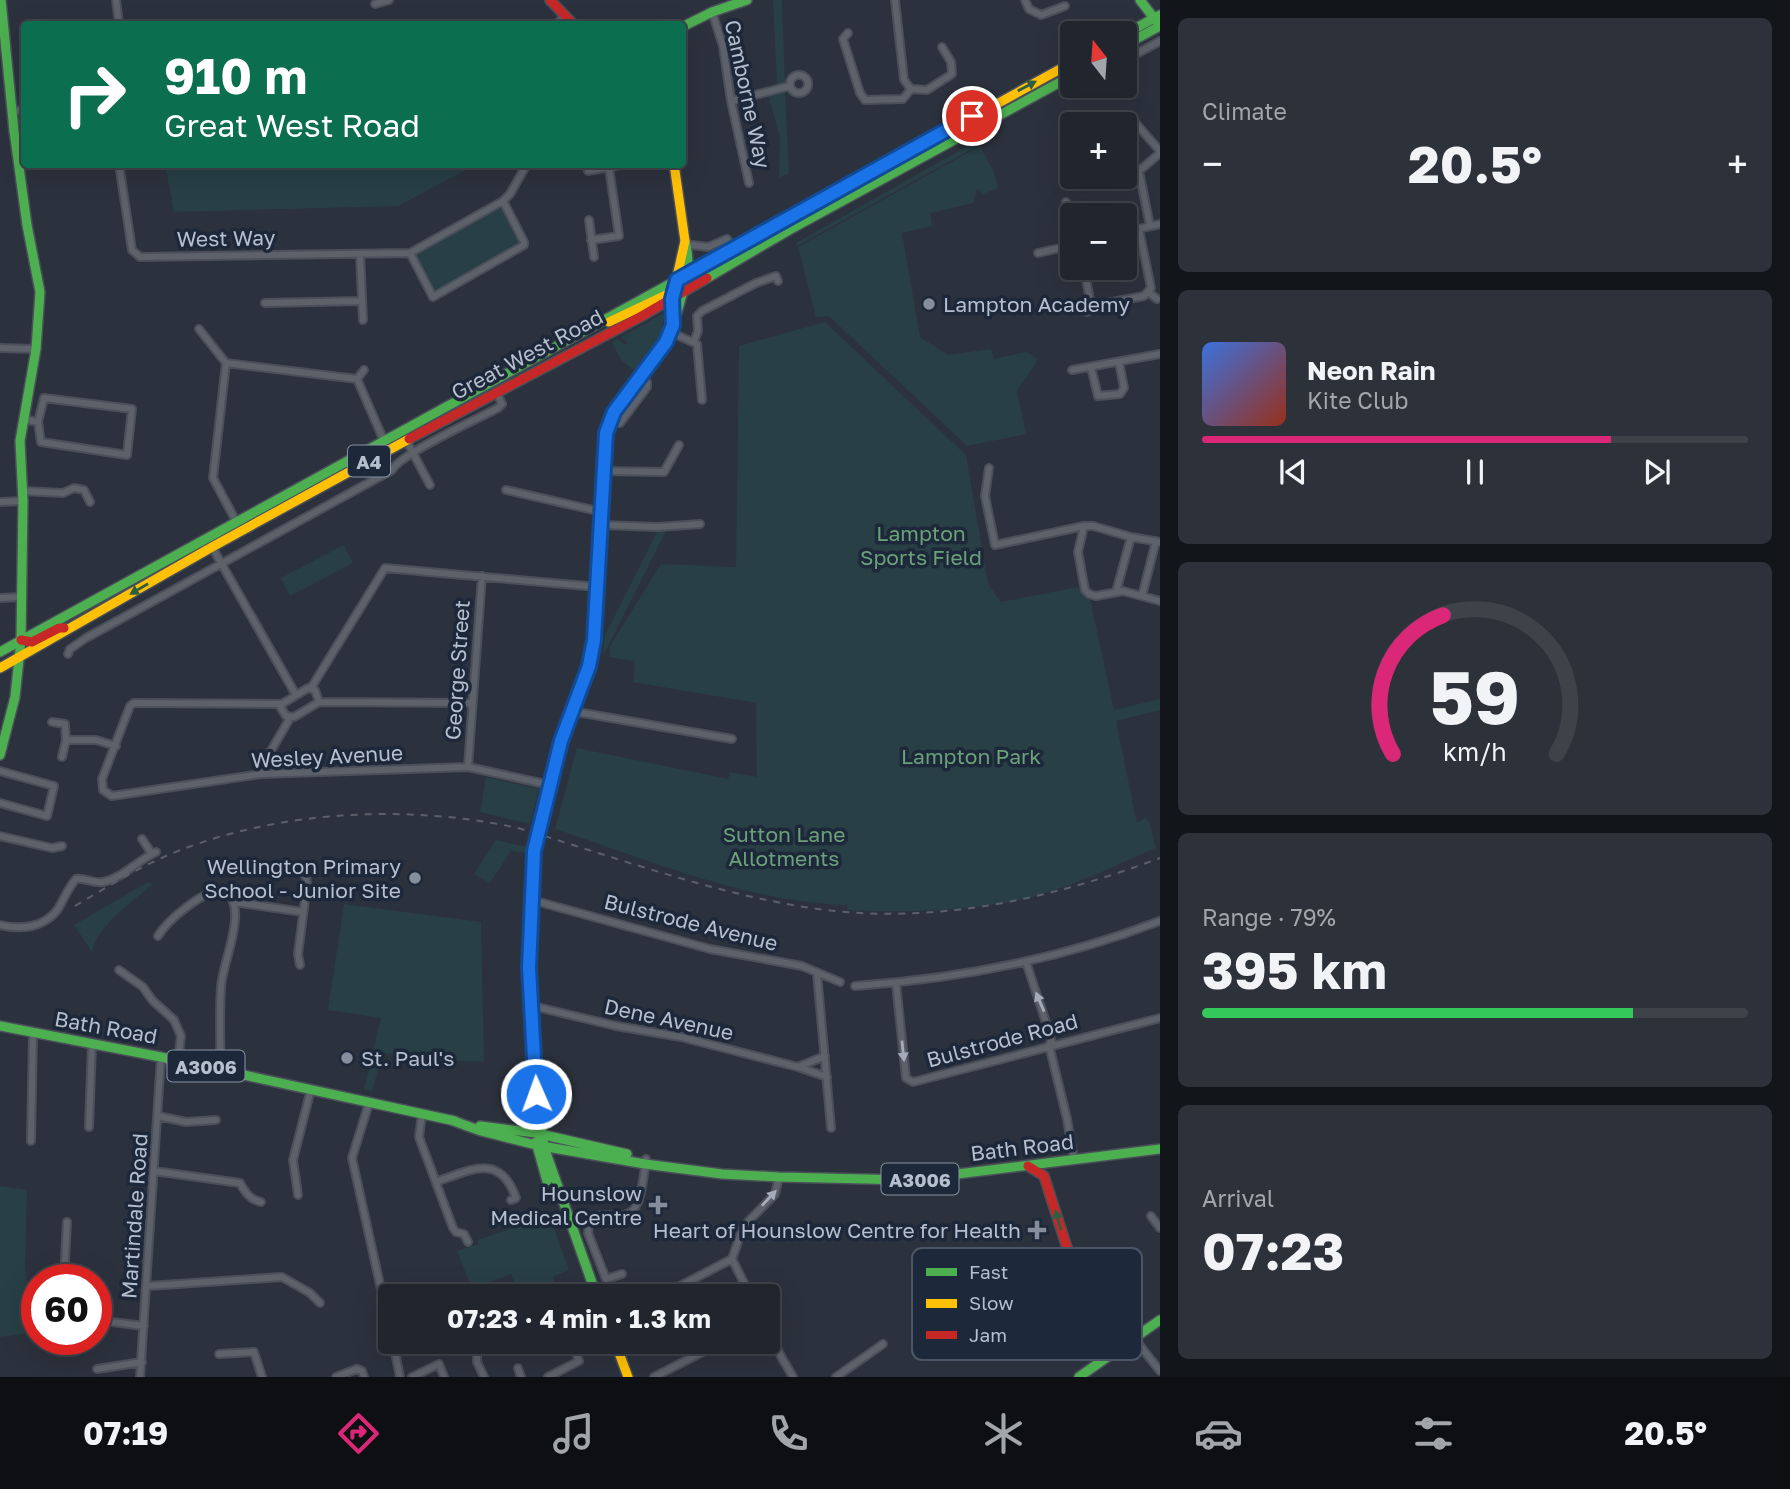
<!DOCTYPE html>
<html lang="en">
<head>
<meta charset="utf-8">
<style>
  :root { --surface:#21262e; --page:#2d323a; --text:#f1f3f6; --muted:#a2a5aa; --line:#3e434a; --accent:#db2777 }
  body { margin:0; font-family:"Golos Text",sans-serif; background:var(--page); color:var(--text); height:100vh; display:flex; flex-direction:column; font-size:26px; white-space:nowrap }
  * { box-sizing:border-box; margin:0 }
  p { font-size:23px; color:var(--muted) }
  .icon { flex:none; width:38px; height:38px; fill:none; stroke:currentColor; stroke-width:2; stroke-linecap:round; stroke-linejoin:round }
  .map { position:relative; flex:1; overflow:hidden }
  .drawer { display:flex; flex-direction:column; gap:18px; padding:18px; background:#121519; width:630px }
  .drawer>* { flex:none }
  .top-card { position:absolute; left:21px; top:21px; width:665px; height:147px; border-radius:7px; box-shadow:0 7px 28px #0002,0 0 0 2px var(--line); background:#0b6e4f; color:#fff; overflow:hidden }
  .needle { width:46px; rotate:343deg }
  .buttons { position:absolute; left:1060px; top:21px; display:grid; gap:14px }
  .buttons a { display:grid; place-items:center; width:77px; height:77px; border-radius:7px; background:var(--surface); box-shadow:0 7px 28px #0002,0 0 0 2px var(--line); font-size:35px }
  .speed { position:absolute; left:21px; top:1264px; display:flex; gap:14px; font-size:35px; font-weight:700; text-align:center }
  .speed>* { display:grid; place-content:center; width:91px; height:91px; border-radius:50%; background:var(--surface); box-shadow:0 7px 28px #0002,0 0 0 2px var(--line); line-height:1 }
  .speed .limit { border:10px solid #d22; background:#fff; color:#111 }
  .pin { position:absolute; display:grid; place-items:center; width:60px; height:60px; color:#fff; margin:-30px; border:4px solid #fff; border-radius:50%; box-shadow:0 2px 7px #0007 }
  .me { position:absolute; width:77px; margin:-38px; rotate:358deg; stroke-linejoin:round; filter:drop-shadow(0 0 5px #0008) }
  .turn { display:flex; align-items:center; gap:24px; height:147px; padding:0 28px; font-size:32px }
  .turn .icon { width:91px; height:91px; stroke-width:2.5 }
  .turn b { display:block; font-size:49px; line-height:60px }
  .big { font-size:52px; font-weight:700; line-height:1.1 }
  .drawer .tile { flex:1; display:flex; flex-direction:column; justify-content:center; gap:10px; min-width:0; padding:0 24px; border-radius:10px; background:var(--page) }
  .drawer .dial { align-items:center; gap:0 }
  .dial svg { height:182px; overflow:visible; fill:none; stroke:var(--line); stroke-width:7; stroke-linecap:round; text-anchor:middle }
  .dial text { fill:var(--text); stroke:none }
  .song { display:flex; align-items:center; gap:21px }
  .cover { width:84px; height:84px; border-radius:10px; background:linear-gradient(135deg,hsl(220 70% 55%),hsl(10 70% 35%)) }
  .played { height:7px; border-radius:4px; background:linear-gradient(90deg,var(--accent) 75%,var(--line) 75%) }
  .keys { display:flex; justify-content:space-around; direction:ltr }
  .heat { display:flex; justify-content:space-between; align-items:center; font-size:38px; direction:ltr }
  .charge { height:10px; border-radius:5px; background:linear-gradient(90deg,#34c759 79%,var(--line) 0) }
  .trip { position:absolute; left:378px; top:1284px; width:402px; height:70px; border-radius:7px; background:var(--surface); box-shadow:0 7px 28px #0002,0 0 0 2px var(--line); font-weight:700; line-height:70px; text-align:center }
  .tab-bar { display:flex; height:112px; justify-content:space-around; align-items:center; background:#0d0f12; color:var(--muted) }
  .tab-bar .icon { width:49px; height:49px }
  .tab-bar .on { color:var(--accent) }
  .tab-bar b { font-size:32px; color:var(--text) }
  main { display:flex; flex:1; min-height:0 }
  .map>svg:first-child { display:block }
  .green { fill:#273f45 }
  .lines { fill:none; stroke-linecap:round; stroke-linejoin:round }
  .street-casing { stroke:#4a4f5a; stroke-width:10 }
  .fast-casing { stroke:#4a4f5a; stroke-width:12 }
  .slow-casing { stroke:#4a4f5a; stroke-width:12 }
  .jam-casing { stroke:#4a4f5a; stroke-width:12 }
  .street { stroke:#5d616a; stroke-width:6 }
  .fast { stroke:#4caf50; stroke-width:9 }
  .slow { stroke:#ffc107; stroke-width:9 }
  .jam { stroke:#c62828; stroke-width:9 }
  .rail { stroke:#5b6068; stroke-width:2; stroke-dasharray:7 7; stroke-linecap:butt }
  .slow-bridge-casing { stroke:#4a4f5a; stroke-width:13; stroke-linecap:butt }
  .slow-bridge { stroke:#ffc107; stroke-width:10 }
  .oneway { fill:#305e43 }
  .oneway2 { fill:#a4acba }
  .route-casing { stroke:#114b97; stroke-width:18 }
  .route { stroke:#1a73e8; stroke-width:12 }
  .poi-dot { fill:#868e9b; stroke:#1d283a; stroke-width:2.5 }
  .labels { text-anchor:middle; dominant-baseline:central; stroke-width:7; stroke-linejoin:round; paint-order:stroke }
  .shield { fill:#1d283a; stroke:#8892a2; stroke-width:2 }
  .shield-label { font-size:19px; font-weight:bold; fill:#b6bfce }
  .street-label { font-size:21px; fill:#b6bfce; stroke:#1d283a }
  .poi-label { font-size:21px; fill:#b6bfce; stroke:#1d283a; text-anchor:end }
  .park-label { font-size:21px; fill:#6ba179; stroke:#1d283a }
  .key { fill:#1d283a; stroke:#4b5566; stroke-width:2 }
  .key-label { font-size:19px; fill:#b6bfce }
</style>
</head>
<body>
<main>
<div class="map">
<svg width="1160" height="1377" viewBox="0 0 1160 1377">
  <rect width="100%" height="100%" fill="#2c323d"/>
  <path class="green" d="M 773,0 L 782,0 L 785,84 L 777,85 Z
    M 785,91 L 789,173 L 779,178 L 780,137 L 768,95 Z
    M 978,140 L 981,144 L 797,246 L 796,243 Z
    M 980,146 L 994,172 L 998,188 L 983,194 L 977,189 L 973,203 L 930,213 L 932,226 L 902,233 L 920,337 L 948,355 L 991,349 L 994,359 L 1026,352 L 1037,358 L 1035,365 L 1017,390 L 1026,434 L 967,446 L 829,316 L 816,317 L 798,247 Z
    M 165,165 L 165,164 L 475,165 L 398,206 L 174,212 Z
    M 498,206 L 503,208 L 520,239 L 519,245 L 438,290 L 432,289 L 415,258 L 416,253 Z
    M 662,314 L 665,315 L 664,318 L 661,335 L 635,371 L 622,361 L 612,343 L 617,339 L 626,345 L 628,343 L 621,337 Z
    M 825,322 L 966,455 L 988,584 L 1001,602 L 1078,587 L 1085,590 L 1091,603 L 1114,710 L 1160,699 L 1160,710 L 1116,721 L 1137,823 L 1146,817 L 1147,821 L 1149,821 L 1156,848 C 1122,862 1088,880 1052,891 C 987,912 915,913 848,910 L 847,905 C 747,902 649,860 555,829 L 577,748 L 728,779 L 730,772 L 757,777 L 756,703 L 633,682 L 635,661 L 609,657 L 610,646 L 661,564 L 736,567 L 739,346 Z
    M 666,531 L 603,656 L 604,637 L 657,532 Z
    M 344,545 L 353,563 L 290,596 L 281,578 Z
    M 486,777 L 539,789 L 530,824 L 480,812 Z
    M 496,840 L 527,847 L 526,853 L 511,851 L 490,883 L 474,874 Z
    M 148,882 L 152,885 C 134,900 95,928 92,952 L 74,925 Z
    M 344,904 L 481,922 L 484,1062 L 439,1060 L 383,1053 L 372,1091 L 364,1089 L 381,1018 L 328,1010 Z
    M 0,1186 L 27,1190 L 25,1268 L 27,1283 L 37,1301 L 37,1332 L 0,1337 Z
    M 551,1220 L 569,1270 L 553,1277 L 559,1293 L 549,1297 L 521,1297 L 511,1274 L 472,1289 L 457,1251 L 479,1244 L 478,1240 L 529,1222 L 531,1227 Z"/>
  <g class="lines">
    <defs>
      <path id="street" d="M 116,0 L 119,24
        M 895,0 L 904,80 L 911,89 L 927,90 L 952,74 L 951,62 L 942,47
        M 1025,0 L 1029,9 L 1041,15 L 1065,6
        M 375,4 L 389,0
        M 712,12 L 723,46 L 731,101 L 749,183
        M 557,24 L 564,16
        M 848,33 L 843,39 L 860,93 L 865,100 L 903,99 L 911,89
        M 1125,60 L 1160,41
        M790 84a9 9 0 1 1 18 0a9 9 0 1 1-18 0Z
        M 731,101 L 790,86
        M 12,111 L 24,110
        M 1132,119 L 1160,151
        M 119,164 L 132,250 L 140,257 L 410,253 L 503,201 L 524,242 L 524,245 L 433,297 L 410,253
        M 588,171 L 626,164
        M 503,201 L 510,194 L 527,164
        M 1066,202 L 1073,229
        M 589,220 L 594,257
        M 1150,226 L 1139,171 L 1160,153
        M 1125,232 L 1160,224
        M 591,240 L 619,236 L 609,168
        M 684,244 L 708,247 L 727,239 L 734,250
        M 1038,253 L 1073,245
        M 360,254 L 363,320
        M 1084,268 L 1090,300 L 1097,305 L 1144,296 L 1151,288 L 1139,229
        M 1148,292 L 1157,299
        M 265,303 L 361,301
        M 1087,312 L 1094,303
        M 199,329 L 226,363 L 213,478 L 237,523
        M 670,332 L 697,344 L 702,400
        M 694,341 L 698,331 L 697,316 L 702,311 L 756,283 L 776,276 L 778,281
        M 0,348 L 36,349
        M 226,363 L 357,379 L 364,370
        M 1091,367 L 1098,396 L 1120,394 L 1124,388 L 1119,362
        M 1072,370 L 1160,354
        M 357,379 L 384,441
        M 23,419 L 38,422 L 44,398 L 132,409 L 127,455 L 41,442 L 38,422
        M 609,423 L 620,423 L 647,387 L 647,382 L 640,378
        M 406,440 L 430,485
        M 989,468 L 985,496 L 995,545 L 1084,526 L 1093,526 L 1131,537
        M 603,471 L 664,472 L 679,445
        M 506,490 L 602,512
        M 23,491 L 63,493 L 74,488 L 84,490 L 90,502
        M 0,502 L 23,501
        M 602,525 L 658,527 L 700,524
        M 1084,526 L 1078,552 L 1085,590 L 1089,594 L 1096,596 L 1123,591 L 1160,601
        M 212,547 L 296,695
        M 1116,592 L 1131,537 L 1160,542
        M 1142,596 L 1156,541
        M 0,598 L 20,597
        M 68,654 L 70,649 L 86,638 L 392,470 C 400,454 477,419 498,408 L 502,404 L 496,391
        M 308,688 L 315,690 L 319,702 L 294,717 L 286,716 L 281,708 L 282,704 Z
        M 311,688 L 385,568 L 598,587
        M 319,702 L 472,703
        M 282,704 L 134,703 L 130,706 L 102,779 L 103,790 L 112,796 L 261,774 L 468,767 L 550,785
        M 571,711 L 732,739
        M 52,722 L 65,724 L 66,740 L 96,740 L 116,746
        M 62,757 L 66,740
        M 468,767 L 482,576
        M 0,771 L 54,786 L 47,816 L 0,803
        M 261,774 L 261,768 L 290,718
        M 0,836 L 52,848 L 62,846
        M 142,839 L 152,854
        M 532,900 L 710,949 L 802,966 L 840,982
        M 234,902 L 303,912
        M 0,925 C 21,930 44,928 58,909 C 64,899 68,888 76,879 C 85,877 93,884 103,882 C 123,878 138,860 156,852
        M 158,936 C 168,919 203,891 223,889 C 251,905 222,962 221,987 C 219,1014 221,1042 220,1069
        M 1026,961 C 1034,989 1045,1015 1052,1044
        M 300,965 L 298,954 L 307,884 L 306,876 L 302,873
        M 119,970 L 143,987 L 152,1000 L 174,1020 L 181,1036 L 178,1061
        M 817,973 L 831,1128
        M 896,983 L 906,1078 L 913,1082 L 1160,1018
        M 855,986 C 957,979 1064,958 1160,921
        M 532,1009 L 541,1008 L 616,1026 L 681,1037 L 798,1067 L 825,1056
        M 1049,1045 L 1067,1119 L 1074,1160
        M 798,1067 L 827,1077
        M 369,1103 L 352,1158 L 390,1330
        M 422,1114 L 419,1137 L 453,1228 L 456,1232 L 464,1234 L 468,1242
        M 158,1116 L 186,1122 L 216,1120
        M 89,1127 L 92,1044
        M 31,1141 L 33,1033
        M 154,1171 L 240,1183 C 245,1192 250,1200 261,1202
        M 436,1182 C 470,1170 500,1152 516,1198 L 511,1200
        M 298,1195 L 293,1160 L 311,1089
        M 1151,1216 L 1160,1228
        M 622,1274 L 606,1279 L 588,1233 C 589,1202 616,1223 631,1212 C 642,1205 644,1172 646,1159
        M 64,1279 L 67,1222
        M 148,1286 L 282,1277 L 310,1293 L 320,1303
        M 659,1297 L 732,1259
        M 751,1297 L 732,1259 L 743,1227 L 775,1194 L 779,1177
        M 96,1320 L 144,1326
        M 768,1331 L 784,1362
        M 1134,1338 L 1160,1371
        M 393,1342 L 400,1377
        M 477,1342 L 477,1362 L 484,1377
        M 219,1354 L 254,1352 L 262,1377
        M 785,1363 L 793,1377
        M 518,1368 L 521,1377
        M 97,1369 L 142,1362
        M 140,1377 L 161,1057
        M 336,1377 L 357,1369 L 362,1371 L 364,1377
        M 412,1377 L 439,1364 L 444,1377
        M 548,1377 L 579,1361 L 572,1342
        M 654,1377 L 722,1342
        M 836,1377 L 883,1344"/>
      <path id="fast" d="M 1140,0 L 1157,22
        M 682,27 L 712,12 L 747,0
        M 1125,34 L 1160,15
        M 1125,45 L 1160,26
        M 707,278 L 789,230 L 1073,75
        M 0,652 L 819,202
        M 0,755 L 15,697 L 21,640 L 23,501 L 20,441 L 36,349 L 40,292 L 27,225 L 14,131 L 1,0
        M 539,828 L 561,741 L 589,666 L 594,641 L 606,433 C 619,400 645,376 663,346 C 673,330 677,312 682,295 C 688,276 690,260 685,241
        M 534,849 L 529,969 L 536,1079 L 544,1147 L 597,1297
        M 0,1026 L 161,1057 L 455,1121
        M 451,1120 L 481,1131 L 536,1145 L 645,1164 L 722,1174 L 779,1177 L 909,1180 L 1160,1149
        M 480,1126 L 536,1133 L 627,1154
        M 536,1142 L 547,1181
        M 1079,1377 L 1160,1320"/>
      <path id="slow" d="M 819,202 L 1073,62
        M 609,322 L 670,293
        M 672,325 L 672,299 L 685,241 L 674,164
        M 0,668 L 212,547 L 409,439
        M 615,1342 L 628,1377"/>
      <path id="jam" d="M 550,0 L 573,24
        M 409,439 L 640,317 L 707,278
        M 21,640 L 32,642 L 59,628 L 64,628
        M 1028,1166 L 1044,1176 L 1069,1254 L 1130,1341"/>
    </defs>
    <use href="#street" class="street-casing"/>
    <use href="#fast" class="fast-casing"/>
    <use href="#slow" class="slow-casing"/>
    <use href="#jam" class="jam-casing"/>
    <use href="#street" class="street"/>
    <use href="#fast" class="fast"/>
    <use href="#slow" class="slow"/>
    <use href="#jam" class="jam"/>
    <path class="rail" d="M 75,906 C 107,887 139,867 173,853 C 279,810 408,804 518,828 C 615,857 711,893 811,908 C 930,926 1048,900 1160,858"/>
    <defs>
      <path id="slow-bridge" d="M 534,849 L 539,828"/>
    </defs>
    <use href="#slow-bridge" class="slow-bridge-casing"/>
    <use href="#slow-bridge" class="slow-bridge"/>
  </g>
  <defs><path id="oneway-solid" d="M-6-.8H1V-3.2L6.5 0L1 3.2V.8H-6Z" transform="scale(1.75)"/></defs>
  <g class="oneway">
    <use href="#oneway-solid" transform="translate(1027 86) rotate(-28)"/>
    <use href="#oneway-solid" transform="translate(139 589) rotate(150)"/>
    <use href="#oneway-solid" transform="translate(1058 1220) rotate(-106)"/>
  </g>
  <g class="oneway2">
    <use href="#oneway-solid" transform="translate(1040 1002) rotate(-113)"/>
    <use href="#oneway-solid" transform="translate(903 1051) rotate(84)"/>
    <use href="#oneway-solid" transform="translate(769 1198) rotate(-47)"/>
  </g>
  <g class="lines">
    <defs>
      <path id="route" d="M 536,1094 L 529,968 L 534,851 L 561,741 L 589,666 L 594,640 L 606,433 L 614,412 L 666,342 L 673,325 L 672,299 L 677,280 L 972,116"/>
    </defs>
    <use href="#route" class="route-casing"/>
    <use href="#route" class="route"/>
  </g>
  <g class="poi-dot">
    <circle cx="929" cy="304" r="7"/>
    <circle cx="415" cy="878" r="7"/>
    <circle cx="347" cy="1058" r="7"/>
    <path d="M654.5 1194.5h7v7h7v7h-7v7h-7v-7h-7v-7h7z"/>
    <path d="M1033.5 1219.5h7v7h7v7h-7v7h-7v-7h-7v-7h7z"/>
  </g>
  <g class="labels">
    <g class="shield">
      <rect x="348" y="445.5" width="42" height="31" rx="5"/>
      <rect x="167.5" y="1050.5" width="77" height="31" rx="5"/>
      <rect x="881.5" y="1163.5" width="77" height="31" rx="5"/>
    </g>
    <g class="shield-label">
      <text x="369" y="461">A4</text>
      <text x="206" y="1066">A3006</text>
      <text x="920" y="1179">A3006</text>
    </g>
    <g class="street-label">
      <text transform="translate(748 94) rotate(78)">Camborne Way</text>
      <text transform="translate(226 238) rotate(-1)">West Way</text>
      <text transform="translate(527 354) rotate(-28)">Great West Road</text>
      <text transform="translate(457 670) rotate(-86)">George Street</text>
      <text transform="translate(327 756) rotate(-3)">Wesley Avenue</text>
      <text transform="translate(691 922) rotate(14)">Bulstrode Avenue</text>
      <text transform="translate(669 1019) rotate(12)">Dene Avenue</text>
      <text transform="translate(106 1027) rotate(10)">Bath Road</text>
      <text transform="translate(1002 1040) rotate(-15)">Bulstrode Road</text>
      <text transform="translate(1022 1147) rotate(-7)">Bath Road</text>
      <text transform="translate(134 1216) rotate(-86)">Martindale Road</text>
    </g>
    <g class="poi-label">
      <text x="943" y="304" text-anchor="start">Lampton Academy</text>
      <text x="401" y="866">Wellington Primary<tspan x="401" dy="24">School - Junior Site</tspan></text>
      <text x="361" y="1058" text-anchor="start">St. Paul's</text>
      <text x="642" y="1193">Hounslow<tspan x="642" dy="24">Medical Centre</tspan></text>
      <text x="1021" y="1230">Heart of Hounslow Centre for Health</text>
    </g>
    <g class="park-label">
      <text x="921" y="533">Lampton<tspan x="921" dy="24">Sports Field</tspan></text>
      <text x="971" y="756">Lampton Park</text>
      <text x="784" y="834">Sutton Lane<tspan x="784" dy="24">Allotments</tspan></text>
    </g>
  </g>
  <rect x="912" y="1248" width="230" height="112" rx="10" class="key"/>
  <rect x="926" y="1268" width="31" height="8" fill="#4caf50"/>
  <rect x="926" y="1299" width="31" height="9" fill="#ffc107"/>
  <rect x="926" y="1331" width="31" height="8" fill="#c62828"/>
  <g class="key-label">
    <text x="969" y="1279">Fast</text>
    <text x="969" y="1310">Slow</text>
    <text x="969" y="1342">Jam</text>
  </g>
</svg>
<div class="buttons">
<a><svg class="needle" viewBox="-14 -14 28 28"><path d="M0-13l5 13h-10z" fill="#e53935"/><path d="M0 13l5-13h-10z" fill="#a2a5aa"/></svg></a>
<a>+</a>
<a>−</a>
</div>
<div class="speed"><div class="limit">60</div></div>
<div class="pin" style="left:972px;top:116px;background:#d93025"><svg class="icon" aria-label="arrive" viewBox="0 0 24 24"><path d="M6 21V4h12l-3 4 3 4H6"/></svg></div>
<svg class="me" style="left:536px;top:1094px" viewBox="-20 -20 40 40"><circle r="17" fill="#1a73e8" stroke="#fff" stroke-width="3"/><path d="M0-11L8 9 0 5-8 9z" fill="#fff"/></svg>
<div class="trip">07:23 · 4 min · 1.3 km</div>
<div class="top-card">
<div class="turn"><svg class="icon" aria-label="right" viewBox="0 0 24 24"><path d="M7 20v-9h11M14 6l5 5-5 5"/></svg><div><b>910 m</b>Great West Road</div></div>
</div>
</div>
<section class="drawer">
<div class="tile"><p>Climate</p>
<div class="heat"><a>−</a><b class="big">20.5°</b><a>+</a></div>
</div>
<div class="tile">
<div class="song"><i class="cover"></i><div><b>Neon Rain</b><p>Kite Club</p></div></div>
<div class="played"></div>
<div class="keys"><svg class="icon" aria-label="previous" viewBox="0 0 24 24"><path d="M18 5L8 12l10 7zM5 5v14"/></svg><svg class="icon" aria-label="pause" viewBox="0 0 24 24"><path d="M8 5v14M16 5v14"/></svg><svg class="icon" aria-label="next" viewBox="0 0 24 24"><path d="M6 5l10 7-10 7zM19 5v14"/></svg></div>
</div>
<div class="tile dial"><svg viewBox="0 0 100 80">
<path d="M14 69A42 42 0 1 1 86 69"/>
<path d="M14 69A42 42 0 0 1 36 8" stroke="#db2777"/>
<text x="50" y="56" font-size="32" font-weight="700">59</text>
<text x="50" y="72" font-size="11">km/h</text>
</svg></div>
<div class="tile"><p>Range · 79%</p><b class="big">395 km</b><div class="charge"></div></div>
<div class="tile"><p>Arrival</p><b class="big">07:23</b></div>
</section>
</main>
<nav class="tab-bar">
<b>07:19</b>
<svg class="icon on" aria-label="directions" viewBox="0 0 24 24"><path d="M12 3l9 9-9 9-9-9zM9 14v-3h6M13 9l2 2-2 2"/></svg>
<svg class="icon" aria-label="music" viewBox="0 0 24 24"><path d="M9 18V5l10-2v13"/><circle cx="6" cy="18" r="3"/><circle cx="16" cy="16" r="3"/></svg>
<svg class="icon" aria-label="phone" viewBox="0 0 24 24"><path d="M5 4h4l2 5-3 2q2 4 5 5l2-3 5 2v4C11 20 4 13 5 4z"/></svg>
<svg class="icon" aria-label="climate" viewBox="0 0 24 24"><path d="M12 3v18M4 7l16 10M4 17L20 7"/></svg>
<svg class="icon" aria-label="car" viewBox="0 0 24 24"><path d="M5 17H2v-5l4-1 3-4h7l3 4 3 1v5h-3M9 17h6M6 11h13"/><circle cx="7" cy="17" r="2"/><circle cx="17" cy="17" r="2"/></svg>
<svg class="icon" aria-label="filters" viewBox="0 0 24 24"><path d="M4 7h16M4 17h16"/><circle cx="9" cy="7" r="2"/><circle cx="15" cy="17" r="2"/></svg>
<b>20.5°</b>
</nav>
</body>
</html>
